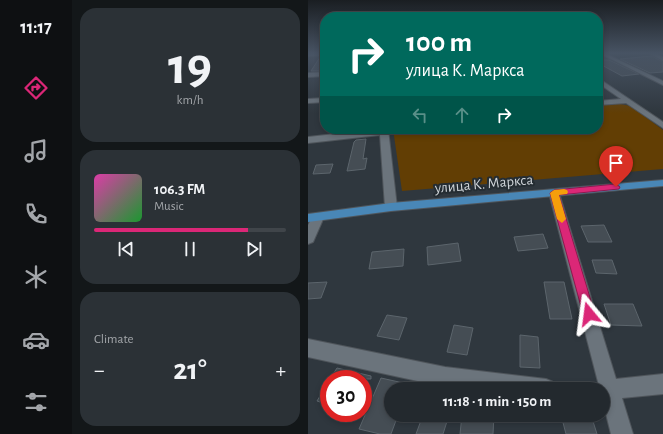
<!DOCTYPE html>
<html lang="en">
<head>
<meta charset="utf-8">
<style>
  :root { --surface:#23292e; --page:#2b3136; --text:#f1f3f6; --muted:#a3a6aa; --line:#40454a; --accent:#db2777 }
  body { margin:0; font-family:"Alegreya Sans",sans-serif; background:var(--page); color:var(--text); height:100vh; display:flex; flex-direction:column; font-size:15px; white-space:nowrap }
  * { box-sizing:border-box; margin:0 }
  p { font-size:13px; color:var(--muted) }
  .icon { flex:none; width:22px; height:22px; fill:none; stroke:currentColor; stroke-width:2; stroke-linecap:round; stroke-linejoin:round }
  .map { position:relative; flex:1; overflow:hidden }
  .details { display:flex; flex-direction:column; gap:8px; padding:8px; background:#131719; width:236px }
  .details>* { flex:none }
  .guide { position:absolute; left:12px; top:12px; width:283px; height:122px; border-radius:16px; box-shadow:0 2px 6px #0003,0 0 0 1px var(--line); background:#00695c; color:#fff; overflow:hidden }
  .speed { position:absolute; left:12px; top:370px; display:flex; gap:8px; font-size:20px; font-weight:700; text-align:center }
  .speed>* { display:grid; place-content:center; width:52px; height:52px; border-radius:50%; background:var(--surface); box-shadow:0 2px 6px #0003,0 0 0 1px var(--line); line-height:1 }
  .speed .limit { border:6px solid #d22; background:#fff; color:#111 }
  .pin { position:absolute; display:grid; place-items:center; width:34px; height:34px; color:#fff; margin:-41px -17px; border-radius:50% 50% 50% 0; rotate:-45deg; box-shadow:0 0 4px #0007 }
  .pin .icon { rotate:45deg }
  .me { position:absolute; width:44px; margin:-22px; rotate:344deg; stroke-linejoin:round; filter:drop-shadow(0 0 3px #0008) }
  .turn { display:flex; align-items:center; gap:14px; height:84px; padding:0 20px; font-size:18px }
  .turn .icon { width:52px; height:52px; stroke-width:2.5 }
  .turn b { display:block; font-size:28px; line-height:34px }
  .lanes { display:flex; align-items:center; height:38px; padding:0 20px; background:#0003; justify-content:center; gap:20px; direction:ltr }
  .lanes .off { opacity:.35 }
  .big { font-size:30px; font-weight:600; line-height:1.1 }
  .details .tile { flex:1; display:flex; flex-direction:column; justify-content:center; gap:6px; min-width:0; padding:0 14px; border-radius:16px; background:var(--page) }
  .details .dial { align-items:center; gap:0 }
  .dial b { font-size:52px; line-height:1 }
  .song { display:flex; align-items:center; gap:12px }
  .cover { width:48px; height:48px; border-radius:6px; background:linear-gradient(135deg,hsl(320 70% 55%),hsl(130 70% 35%)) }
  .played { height:4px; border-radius:2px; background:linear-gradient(90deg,var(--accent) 80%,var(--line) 80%) }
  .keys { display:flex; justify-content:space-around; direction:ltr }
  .heat { display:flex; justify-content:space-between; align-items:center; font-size:22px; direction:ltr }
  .trip { position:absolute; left:76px; top:382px; width:226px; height:40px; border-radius:20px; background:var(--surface); box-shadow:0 2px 6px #0003,0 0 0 1px var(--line); font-weight:600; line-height:40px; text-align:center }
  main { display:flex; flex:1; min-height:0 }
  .menu { display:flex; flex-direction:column; width:72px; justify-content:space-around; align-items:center; background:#0e1012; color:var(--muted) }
  .menu .icon { width:28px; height:28px }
  .menu .on { color:var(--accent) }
  .menu b { font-size:18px; color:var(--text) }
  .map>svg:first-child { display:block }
  .green { fill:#623e04 }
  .building { fill:#454d54; stroke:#5c656c }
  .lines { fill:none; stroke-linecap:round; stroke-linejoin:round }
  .minor-casing { stroke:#4f555b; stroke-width:2 }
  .major-casing { stroke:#4f555b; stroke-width:2 }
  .minor { fill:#6b747c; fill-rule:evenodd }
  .major { fill:#4987b7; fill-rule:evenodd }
  .route { fill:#db2777; stroke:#8e194d }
  .slow { fill:#f59e0b }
  .labels { text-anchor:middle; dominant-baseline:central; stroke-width:4; stroke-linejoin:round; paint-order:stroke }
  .street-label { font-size:15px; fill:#d1d6da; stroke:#252d33 }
</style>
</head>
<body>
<main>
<nav class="menu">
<b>11:17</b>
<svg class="icon on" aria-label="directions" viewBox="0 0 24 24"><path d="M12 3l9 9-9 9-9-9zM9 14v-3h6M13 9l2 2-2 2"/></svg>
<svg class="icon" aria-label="music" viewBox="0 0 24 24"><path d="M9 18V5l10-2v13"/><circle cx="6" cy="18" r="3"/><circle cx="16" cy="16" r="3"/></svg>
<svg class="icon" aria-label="phone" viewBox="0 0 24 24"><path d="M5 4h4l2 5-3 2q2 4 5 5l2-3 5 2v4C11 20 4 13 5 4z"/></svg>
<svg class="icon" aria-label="climate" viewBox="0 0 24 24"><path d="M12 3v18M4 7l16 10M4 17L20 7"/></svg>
<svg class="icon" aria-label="car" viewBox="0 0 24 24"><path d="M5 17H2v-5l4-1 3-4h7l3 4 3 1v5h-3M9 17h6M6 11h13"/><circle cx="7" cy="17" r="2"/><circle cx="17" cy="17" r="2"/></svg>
<svg class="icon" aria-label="filters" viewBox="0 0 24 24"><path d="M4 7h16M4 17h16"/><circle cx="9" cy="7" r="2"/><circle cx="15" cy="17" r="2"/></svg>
</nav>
<section class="details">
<div class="tile dial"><b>19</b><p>km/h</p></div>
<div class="tile">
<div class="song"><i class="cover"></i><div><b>106.3 FM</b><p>Music</p></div></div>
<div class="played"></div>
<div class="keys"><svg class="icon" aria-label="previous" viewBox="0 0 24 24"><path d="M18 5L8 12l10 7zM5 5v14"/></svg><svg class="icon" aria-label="pause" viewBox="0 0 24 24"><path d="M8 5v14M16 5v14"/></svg><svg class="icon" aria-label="next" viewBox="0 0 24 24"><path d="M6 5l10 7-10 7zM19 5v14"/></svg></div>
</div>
<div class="tile"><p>Climate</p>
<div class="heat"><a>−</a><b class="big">21°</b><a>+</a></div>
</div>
</section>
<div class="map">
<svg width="355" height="434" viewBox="0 0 355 434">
  <rect width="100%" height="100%" fill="#2f373e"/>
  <path class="green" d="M 307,103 L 323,106 L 355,130 L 355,169 L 94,191 L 85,129 L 290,129 L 290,105 Z"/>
  <path class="building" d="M 344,56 L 355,62 L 355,72 L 342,73 L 312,59 Z
    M 12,57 L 17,58 L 17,61 L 12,71 L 3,71 Z
    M 290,60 L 301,60 L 331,74 L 314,76 L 290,63 Z
    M 58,139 L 55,159 L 59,158 L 57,169 L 39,171 L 46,142 L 48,140 Z
    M 25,164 L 22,173 L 5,174 L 8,165 Z
    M 296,225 L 304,242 L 280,242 L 273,226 Z
    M 235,234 L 240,248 L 210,251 L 206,237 Z
    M 150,243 L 153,261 L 120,265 L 119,247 Z
    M 96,249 L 95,266 L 61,269 L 64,252 Z
    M 284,260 L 304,260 L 309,274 L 288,273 Z
    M 19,282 L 13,298 L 0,299 L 0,283 Z
    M 236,282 L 256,282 L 264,319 L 242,319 Z
    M 296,304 L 325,304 L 334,326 L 303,325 Z
    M 79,315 L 99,318 L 91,340 L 69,336 Z
    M 146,325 L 165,328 L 159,355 L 139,352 Z
    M 212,335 L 230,337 L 232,368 L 212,367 Z
    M 29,368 L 63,376 L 63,379 L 22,379 Z
    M 73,378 L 109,386 L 108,389 L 83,389 L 83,415 L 90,415 L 83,434 L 72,434 L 51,429 Z
    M 21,381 L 21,405 L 9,401 Z
    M 115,415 L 141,415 L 135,434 L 108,434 Z
    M 154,415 L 186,415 L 185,434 L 152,434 Z
    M 253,415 L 283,415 L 289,434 L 258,434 Z"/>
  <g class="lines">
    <defs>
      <path id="minor" d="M 17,53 L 17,55 L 0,56 L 0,54 Z
        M 291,53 L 296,53 L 355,81 L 355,85 Z
        M 341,53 L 346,53 L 355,57 L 355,61 Z
        M 17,72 L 17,76 L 0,77 L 0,73 Z
        M 290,78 L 355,122 L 355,128 L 318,103 L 290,105 L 290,101 L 313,99 L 290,83 Z
        M 17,98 L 17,102 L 0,103 L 0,99 Z
        M 72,129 L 80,129 L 89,207 L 87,210 L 79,210 L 77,207 L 72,135 L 0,143 L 0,137 Z
        M 246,190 L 251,193 L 308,379 L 355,374 L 355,394 L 314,398 L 325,434 L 303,434 L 295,402 L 295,389 L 286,389 L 290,382 L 241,193 Z
        M 10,213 L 14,214 L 16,217 L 5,242 L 0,244 L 0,225 L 6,214 Z
        M 0,339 L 137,367 L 238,379 L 245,382 L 248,389 L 157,389 L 137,387 L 0,357 Z"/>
      <path id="major" d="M 355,180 L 355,186 L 83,211 L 0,222 L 0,214 L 83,203 Z"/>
    </defs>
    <use href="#minor" class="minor-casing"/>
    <use href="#major" class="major-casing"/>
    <use href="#minor" class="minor"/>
    <use href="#major" class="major"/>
  </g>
  <linearGradient id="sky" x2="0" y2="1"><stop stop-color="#1a1e22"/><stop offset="0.47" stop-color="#475363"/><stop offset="1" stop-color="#475363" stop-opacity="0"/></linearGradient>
  <rect width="355" height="113" fill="url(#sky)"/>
  <path class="route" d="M 308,184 L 312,187 L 311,189 L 251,195 L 287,314 L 285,318 L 281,320 L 276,318 L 275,314 L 242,193 L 246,190 Z"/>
  <path class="slow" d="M 256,189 L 259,190 L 260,192 L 259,194 L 251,195 L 258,219 L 254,223 L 249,219 L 242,193 L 246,190 Z"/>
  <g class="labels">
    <g class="street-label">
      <text transform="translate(176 184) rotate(-5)">улица К. Маркса</text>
    </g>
  </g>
</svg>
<div class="speed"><div class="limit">30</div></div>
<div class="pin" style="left:308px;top:187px;background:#d93025"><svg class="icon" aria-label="arrive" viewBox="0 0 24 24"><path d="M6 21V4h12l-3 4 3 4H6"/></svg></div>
<svg class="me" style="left:281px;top:314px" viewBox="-20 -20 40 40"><path d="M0-17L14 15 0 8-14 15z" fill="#db2777" stroke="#fff" stroke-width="4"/></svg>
<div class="trip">11:18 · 1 min · 150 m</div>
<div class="guide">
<div class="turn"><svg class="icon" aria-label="right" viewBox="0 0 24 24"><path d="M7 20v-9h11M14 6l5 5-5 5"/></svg><div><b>100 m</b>улица К. Маркса</div></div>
<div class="lanes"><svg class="icon off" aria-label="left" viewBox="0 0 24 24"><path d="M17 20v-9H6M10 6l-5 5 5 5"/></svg><svg class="icon off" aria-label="ahead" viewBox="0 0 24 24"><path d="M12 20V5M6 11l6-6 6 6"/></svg><svg class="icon" aria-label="right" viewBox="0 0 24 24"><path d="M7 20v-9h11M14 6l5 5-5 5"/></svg></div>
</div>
</div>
</main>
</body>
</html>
